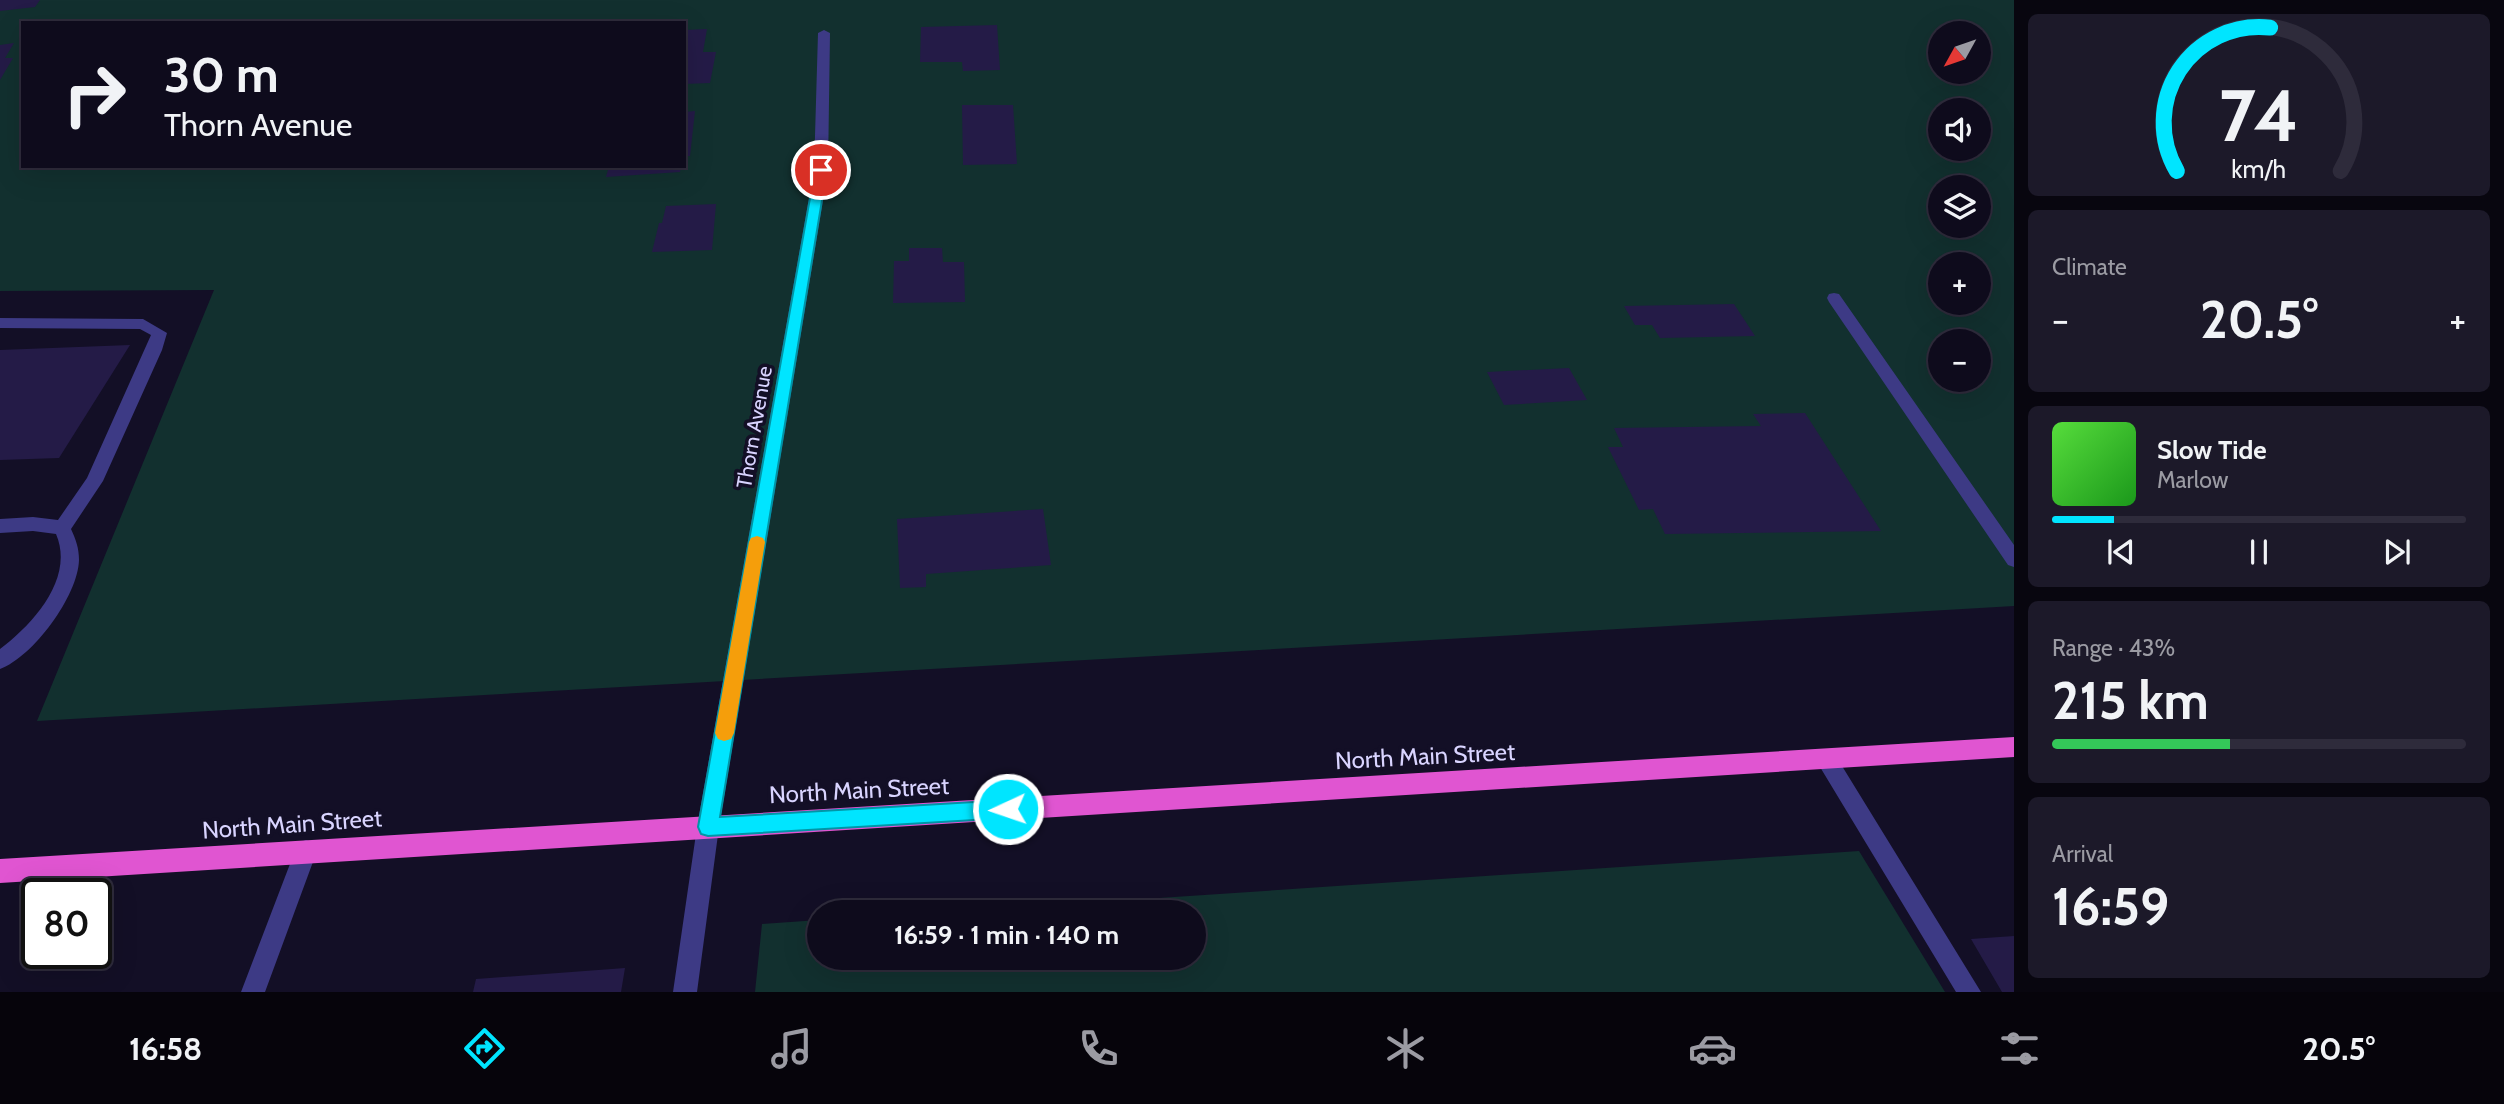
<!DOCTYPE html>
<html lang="en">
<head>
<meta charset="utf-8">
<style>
  :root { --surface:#0e0b1c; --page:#1c1929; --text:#f1f3f6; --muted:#9b9ba3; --line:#2e2b3b; --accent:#00e5ff }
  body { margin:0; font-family:Cabin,sans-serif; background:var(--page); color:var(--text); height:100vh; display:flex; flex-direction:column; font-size:26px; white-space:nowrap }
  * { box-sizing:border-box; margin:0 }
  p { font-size:23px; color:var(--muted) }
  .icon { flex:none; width:38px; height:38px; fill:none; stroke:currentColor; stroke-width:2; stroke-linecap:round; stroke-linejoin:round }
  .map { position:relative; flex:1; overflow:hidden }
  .details { display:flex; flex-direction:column; gap:14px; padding:14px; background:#08060f; width:490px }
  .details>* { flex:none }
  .top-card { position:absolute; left:21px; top:21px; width:665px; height:147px; border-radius:0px; box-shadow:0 7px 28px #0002,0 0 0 2px var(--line); background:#0e0b1c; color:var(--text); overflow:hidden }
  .needle { width:46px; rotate:230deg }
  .tools { position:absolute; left:1928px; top:21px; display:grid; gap:14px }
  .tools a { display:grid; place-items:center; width:63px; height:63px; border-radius:50%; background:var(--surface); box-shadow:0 7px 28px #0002,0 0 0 2px var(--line); font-size:35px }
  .speed { position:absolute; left:21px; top:878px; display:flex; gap:14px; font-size:35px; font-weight:700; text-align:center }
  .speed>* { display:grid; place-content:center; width:91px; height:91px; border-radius:50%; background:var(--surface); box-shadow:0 7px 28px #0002,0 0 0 2px var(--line); line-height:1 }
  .speed .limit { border:4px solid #111; border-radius:10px; background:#fff; color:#111 }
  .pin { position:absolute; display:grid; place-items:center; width:60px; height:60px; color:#fff; margin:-30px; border:4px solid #fff; border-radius:50%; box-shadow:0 2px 7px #0007 }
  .me { position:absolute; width:77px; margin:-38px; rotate:267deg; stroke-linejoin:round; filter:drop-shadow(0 0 5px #0008) }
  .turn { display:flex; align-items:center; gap:24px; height:147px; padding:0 28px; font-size:32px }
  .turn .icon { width:91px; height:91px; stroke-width:2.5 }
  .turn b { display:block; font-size:49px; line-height:60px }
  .big { font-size:52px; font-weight:800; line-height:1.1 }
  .details .tile { flex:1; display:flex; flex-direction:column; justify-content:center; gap:10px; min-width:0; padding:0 24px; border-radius:10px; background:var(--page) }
  .details .dial { align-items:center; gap:0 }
  .dial svg { height:182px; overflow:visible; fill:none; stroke:var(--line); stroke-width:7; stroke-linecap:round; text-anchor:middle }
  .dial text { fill:var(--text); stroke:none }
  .song { display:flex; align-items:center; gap:21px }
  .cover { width:84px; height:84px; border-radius:10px; background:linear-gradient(135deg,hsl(110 70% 55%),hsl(120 70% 35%)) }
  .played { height:7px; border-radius:4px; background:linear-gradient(90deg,var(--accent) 15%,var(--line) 15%) }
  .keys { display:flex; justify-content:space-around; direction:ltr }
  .heat { display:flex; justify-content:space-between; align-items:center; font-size:38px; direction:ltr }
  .charge { height:10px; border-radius:5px; background:linear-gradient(90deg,#34c759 43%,var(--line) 0) }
  .trip { position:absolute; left:807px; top:900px; width:399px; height:70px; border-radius:35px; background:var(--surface); box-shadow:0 7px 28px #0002,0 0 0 2px var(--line); font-weight:800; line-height:70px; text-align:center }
  .menu { display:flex; height:112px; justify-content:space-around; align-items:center; background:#06040b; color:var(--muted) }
  .menu .icon { width:49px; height:49px }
  .menu .current { color:var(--accent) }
  .menu b { font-size:32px; color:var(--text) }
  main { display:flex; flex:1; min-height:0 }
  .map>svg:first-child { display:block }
  .green { fill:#12302f; fill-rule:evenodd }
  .building { fill:#241b47 }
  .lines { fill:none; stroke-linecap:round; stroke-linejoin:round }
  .service { fill:#3d3a85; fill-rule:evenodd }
  .minor { fill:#3d3a85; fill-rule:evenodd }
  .trunk { fill:#e055d1; fill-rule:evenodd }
  .route { fill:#00e5ff; stroke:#0095a6; stroke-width:2 }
  .slow { fill:#f59e0b }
  .labels { text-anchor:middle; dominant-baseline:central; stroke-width:7; stroke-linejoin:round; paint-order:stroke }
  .street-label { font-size:21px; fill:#d9d4ff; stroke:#130f26 }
  .near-street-label { font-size:24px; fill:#d9d4ff; stroke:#130f26 }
</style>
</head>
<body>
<main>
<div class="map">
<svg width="2014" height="992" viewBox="0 0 2014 992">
  <rect width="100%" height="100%" fill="#130f26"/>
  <path class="green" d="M 0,0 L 2014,0 L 2014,606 L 37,721 L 214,290 L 0,291 ZM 23,23 L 684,23 L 684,166 L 23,166 ZM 1941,33 L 1979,33 L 1979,72 L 1941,72 ZM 1941,110 L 1979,110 L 1979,149 L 1941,149 ZM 1941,187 L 1979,187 L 1979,226 L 1941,226 ZM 1941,264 L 1979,264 L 1979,303 L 1941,303 ZM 1941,341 L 1979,341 L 1979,380 L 1941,380 Z
    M 1859,851 L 1945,992 L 755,992 L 762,924 L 819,920 L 819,957 L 1194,957 L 1194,912 L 950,912 Z"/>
  <path class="building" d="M 0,0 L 40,0 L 35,7 L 0,11 Z
    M 997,25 L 1000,70 L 963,71 L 962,62 L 920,62 L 921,27 Z
    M 707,29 L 703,52 L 716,52 L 710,83 L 684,84 L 684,30 Z
    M 14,43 L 5,58 L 13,58 L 0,80 L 0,45 Z
    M 962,105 L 1013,105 L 1017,164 L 963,165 Z
    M 695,111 L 690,156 L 684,156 L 684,112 Z
    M 609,166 L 681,166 L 680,172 L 606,177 Z
    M 716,204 L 712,250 L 652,252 L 659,223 L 662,223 L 666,206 Z
    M 909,248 L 942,248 L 943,262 L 964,262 L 965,302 L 893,303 L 894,261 L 909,261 Z
    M 1734,304 L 1755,336 L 1660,338 L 1652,325 L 1635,325 L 1624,306 Z
    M 130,345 L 59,458 L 0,460 L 0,350 Z
    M 1569,368 L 1587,400 L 1504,405 L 1487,372 Z
    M 1805,413 L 1881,531 L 1665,534 L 1653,509 L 1639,510 L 1608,447 L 1623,447 L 1614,428 L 1761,426 L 1753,414 Z
    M 1043,509 L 1051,565 L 926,574 L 926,587 L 900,588 L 897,519 Z
    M 2014,936 L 2014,992 L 2002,992 L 1971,939 Z
    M 625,968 L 621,992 L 473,992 L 476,979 Z"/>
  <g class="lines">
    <path class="service" d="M 0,318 L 143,319 L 167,333 L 162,350 L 103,481 L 71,529 C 76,540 79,548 79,560 C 78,596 33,657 0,669 L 0,649 C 33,624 75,578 56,534 L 33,531 L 0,533 L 0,519 L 33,517 L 58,520 L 87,478 L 151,335 L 140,329 L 0,328 Z
      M 1827,750 L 1834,753 L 1981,992 L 1956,992 L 1820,767 L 1817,760 L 1820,753 Z
      M 708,817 L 716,820 L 719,827 L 697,992 L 673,992 L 697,827 L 700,820 Z
      M 306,840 L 314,843 L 317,851 L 265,992 L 241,992 L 298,843 Z"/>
    <path class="minor" d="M 824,30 L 830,33 L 828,170 L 719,827 L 716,834 L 708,837 L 700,834 L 697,827 L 814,170 L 818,33 Z
      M 1834,293 L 1839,294 L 2014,545 L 2014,567 L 2008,565 L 1829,302 L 1827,298 L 1829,294 Z"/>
    <path class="trunk" d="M 2014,737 L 2014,757 L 0,883 L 0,859 Z"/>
  </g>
  <path class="route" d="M 821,166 L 827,170 L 720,817 L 1008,800 L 1015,802 L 1018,809 L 1015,815 L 1008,818 L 708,836 L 701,834 L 698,827 L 815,170 Z"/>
  <path class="slow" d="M 757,536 L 763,538 L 765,542 L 734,733 L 731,739 L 724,741 L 718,739 L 715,733 L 749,542 L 751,538 Z"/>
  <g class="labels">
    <g class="street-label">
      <text transform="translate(754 427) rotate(-80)">Thorn Avenue</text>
    </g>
    <g class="near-street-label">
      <text transform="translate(1425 756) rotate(-3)">North Main Street</text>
      <text transform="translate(859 790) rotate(-3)">North Main Street</text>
      <text transform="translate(292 824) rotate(-4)">North Main Street</text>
    </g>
  </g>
</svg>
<div class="tools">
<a><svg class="needle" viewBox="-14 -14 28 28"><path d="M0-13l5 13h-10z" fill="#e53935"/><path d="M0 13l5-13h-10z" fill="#9b9ba3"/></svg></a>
<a><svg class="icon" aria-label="sound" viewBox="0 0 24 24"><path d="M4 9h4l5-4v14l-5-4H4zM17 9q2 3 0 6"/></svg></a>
<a><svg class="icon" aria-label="layers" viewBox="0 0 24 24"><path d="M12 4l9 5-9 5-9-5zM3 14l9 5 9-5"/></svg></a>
<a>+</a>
<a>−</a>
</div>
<div class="speed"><div class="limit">80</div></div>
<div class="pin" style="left:821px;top:170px;background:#d93025"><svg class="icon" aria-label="arrive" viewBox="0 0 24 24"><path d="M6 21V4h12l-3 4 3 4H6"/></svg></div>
<svg class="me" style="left:1008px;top:809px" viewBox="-20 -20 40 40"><circle r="17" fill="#00e5ff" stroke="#fff" stroke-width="3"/><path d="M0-11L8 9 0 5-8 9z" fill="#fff"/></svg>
<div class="trip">16:59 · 1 min · 140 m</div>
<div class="top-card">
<div class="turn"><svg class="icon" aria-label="right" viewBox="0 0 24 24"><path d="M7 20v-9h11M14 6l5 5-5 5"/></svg><div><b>30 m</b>Thorn Avenue</div></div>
</div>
</div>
<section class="details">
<div class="tile dial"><svg viewBox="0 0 100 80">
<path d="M14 69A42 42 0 1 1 86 69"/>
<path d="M14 69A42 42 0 0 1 55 6" stroke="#00e5ff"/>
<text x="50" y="56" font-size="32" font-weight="700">74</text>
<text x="50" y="72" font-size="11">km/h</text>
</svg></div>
<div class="tile"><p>Climate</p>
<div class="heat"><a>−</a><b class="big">20.5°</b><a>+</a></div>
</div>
<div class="tile">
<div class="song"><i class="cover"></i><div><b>Slow Tide</b><p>Marlow</p></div></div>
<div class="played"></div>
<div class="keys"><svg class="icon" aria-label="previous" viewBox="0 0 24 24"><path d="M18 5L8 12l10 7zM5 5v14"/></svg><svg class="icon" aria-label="pause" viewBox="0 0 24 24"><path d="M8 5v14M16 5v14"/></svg><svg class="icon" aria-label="next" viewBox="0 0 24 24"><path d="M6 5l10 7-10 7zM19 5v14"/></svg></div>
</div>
<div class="tile"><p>Range · 43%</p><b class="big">215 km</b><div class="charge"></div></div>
<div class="tile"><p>Arrival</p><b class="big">16:59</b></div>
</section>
</main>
<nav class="menu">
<b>16:58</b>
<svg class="icon current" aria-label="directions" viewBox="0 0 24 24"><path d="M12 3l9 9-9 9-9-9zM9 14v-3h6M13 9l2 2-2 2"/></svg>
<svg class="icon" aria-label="music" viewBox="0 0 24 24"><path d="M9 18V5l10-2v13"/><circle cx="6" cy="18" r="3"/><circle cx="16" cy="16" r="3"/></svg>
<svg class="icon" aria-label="phone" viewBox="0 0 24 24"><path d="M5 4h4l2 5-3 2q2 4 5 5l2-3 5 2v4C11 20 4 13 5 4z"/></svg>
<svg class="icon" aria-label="climate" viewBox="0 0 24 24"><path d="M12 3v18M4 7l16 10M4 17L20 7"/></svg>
<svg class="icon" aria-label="car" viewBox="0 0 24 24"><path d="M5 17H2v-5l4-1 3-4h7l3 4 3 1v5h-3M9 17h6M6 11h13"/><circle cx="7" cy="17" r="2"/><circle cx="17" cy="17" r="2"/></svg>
<svg class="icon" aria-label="filters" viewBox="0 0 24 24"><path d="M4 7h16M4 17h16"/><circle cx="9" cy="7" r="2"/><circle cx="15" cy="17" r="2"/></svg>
<b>20.5°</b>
</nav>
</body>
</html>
